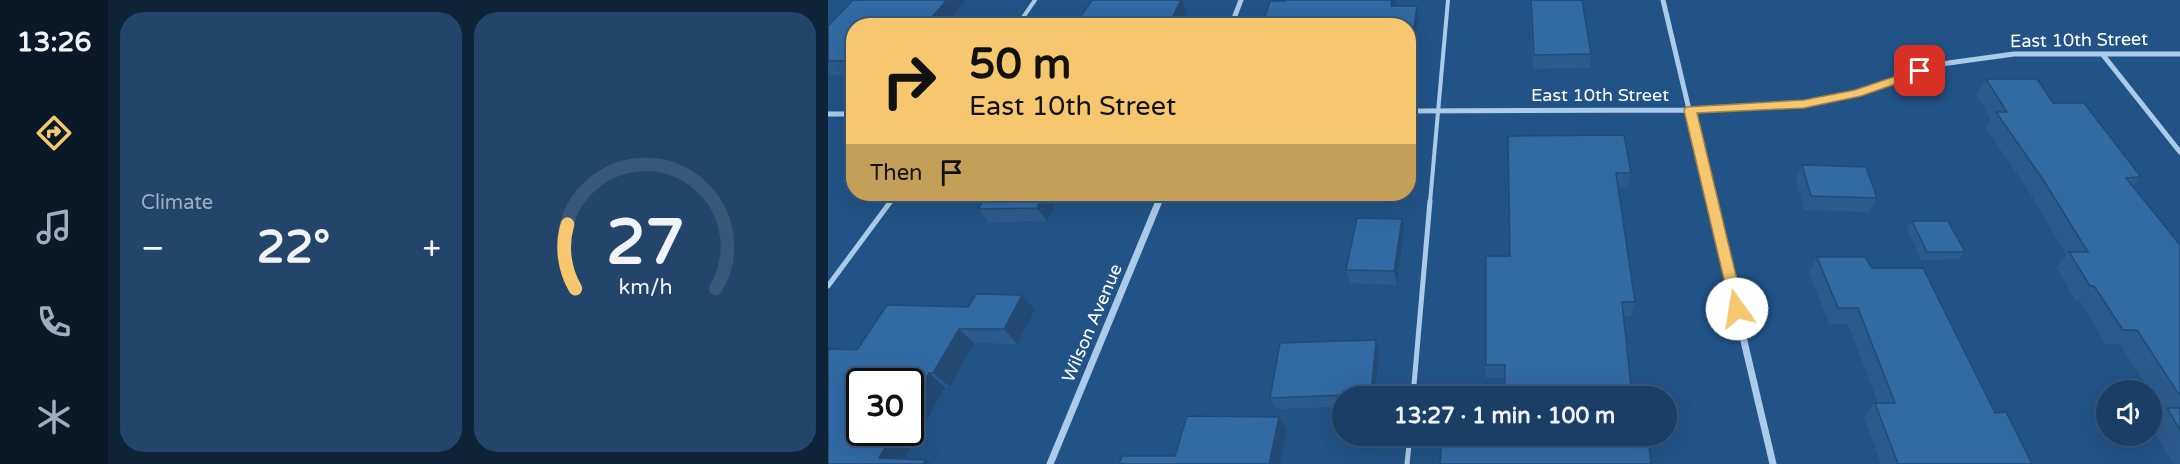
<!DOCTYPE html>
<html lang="en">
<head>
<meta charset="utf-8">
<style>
  :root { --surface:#1a3e65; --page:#23456b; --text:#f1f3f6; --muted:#9faebf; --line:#385779; --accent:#f6c76e }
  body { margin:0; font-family:"Varela Round",sans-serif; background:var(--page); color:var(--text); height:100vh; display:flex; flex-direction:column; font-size:22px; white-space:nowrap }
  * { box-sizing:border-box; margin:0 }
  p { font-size:20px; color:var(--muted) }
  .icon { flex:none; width:33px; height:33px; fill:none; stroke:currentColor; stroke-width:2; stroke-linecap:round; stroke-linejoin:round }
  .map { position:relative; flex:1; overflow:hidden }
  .details { display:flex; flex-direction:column; gap:12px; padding:12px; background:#0e2238; width:720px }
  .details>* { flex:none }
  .top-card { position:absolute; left:18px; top:18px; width:570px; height:183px; border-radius:24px; box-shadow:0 6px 24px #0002,0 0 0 2px var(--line); background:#f6c76e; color:#111; overflow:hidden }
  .fabs { position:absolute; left:1268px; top:380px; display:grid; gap:12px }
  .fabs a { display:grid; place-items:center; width:66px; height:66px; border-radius:50%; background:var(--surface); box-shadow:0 6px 24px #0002,0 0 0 2px var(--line); font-size:30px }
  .speed { position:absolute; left:18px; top:368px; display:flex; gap:12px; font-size:30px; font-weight:700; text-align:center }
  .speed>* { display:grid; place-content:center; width:78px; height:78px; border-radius:50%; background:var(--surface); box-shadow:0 6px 24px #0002,0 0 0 2px var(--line); line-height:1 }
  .speed .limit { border:3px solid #111; border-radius:9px; background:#fff; color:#111 }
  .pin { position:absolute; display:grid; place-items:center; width:51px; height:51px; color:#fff; margin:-26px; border-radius:12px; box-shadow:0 3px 9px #0006 }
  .me { position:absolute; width:66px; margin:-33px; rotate:347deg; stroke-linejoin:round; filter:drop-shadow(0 0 4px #0008) }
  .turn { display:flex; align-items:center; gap:21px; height:126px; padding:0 24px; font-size:27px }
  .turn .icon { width:78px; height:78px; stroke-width:2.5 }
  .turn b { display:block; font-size:42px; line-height:51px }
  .then { display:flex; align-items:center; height:57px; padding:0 24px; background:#0003; gap:12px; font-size:22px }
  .big { font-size:45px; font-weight:800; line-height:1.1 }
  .details .widget { flex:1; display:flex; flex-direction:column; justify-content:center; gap:9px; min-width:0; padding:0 21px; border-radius:24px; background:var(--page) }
  .details .dial { align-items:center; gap:0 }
  .dial svg { height:156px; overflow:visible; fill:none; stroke:var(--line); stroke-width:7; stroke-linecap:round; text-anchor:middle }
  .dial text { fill:var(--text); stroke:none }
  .heat { display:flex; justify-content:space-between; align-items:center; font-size:33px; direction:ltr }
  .details .tiles { flex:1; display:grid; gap:12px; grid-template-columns:repeat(2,1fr) }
  .trip { position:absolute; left:504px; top:386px; width:345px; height:60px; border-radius:30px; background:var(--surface); box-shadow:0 6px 24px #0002,0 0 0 2px var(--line); font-weight:800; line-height:60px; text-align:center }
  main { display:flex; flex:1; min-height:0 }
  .tab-bar { display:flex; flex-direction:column; width:108px; justify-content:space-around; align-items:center; background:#0a1928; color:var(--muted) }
  .tab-bar .icon { width:42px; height:42px }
  .tab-bar .selected { color:var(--accent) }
  .tab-bar b { font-size:27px; color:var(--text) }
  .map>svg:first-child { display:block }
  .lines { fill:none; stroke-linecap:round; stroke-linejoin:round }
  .lane-far1 { stroke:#accbe9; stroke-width:4 }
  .lane { stroke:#accbe9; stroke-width:5 }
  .street-far1 { stroke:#accbe9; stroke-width:5 }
  .street { stroke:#accbe9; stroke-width:7 }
  .wall { fill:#2b5b8d }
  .shaded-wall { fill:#234a73 }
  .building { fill:#326aa4; stroke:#234a73; stroke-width:1.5 }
  .route { fill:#f6c76e; stroke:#a08148; stroke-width:1.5 }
  .labels { text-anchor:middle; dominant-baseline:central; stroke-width:6; stroke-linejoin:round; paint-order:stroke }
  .street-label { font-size:18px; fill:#fff; stroke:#225387 }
</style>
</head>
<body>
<main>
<nav class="tab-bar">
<b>13:26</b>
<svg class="icon selected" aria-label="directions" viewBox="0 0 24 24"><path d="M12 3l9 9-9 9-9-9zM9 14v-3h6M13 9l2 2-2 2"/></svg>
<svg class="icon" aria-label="music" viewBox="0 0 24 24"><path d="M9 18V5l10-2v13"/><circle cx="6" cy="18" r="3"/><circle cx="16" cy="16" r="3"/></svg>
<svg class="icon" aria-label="phone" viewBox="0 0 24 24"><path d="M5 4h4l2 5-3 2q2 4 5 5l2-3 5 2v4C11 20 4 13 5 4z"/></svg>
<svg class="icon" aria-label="climate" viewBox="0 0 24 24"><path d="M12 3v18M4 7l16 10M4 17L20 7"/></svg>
</nav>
<section class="details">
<div class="tiles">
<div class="widget"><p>Climate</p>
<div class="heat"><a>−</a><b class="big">22°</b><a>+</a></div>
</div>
<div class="widget dial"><svg viewBox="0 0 100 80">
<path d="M14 69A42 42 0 1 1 86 69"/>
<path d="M14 69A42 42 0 0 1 10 36" stroke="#f6c76e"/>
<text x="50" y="56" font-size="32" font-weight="700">27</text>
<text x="50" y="72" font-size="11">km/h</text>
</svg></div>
</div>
</section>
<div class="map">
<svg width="1352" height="464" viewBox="0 0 1352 464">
  <rect width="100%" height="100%" fill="#225387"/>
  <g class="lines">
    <path class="lane-far1" d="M 189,26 L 207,0
      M 62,202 L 68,194
      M 602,202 L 620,0"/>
    <path class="lane" d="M 0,286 L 63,201
      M 585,396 L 602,201
      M 579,464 L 582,435"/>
    <path class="street-far1" d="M 835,0 L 883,202
      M 403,26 L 413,0
      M 1275,55 L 1352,152
      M 580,111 L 862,110 L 976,104 L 1029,94 L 1113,64 L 1186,54 L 1352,54
      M 0,114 L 26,114
      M 331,202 L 334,194"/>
    <path class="street" d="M 883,201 L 945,464
      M 222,464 L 331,201"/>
  </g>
  <path class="wall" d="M 25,0 L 138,0 L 117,26 L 26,26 L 26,75 L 0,75 L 0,26 Z
    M 703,0 L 763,54 L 762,68 L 705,69 L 702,13 Z
    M 567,6 L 590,20 L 583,68 L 580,68 L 580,26 Z
    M 1158,79 L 1225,103 L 1313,177 L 1305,186 L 1352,245 L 1352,464 L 1345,464 L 1323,425 L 1323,419 L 1334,411 L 1323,393 L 1323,390 L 1321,390 L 1292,344 L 1278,344 L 1251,300 L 1247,300 L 1228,267 L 1238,255 L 1204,196 L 1158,128 L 1163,120 L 1148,94 Z
    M 680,151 L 803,173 L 800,187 L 790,188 L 807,302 L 803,316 L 795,316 L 677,378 L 658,378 L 658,365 L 682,256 Z
    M 974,165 L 1049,198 L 1041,212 L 976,210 L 968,179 Z
    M 232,194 L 219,221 L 161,223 L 150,209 Z
    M 1084,221 L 1137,252 L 1131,259 L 1093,260 L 1079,229 Z
    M 576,232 L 569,285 L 522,283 L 518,270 Z
    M 989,257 L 1044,268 L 1167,413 L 1204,464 L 1053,464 L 1036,417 L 1047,403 L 1050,403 L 1020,324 L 1001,324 L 981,273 Z
    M 194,295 L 207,310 L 189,344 L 146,343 L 122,387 L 117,387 L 76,459 L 98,460 L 104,464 L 0,464 L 29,350 L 140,307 Z
    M 551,353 L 547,396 L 514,396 L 514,407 L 448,409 L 442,398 Z"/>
  <path class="shaded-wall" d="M 119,0 L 138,0 L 117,26 L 96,26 Z
    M 353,0 L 354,0 L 359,12 L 352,26 L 340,26 Z
    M 564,0 L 568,0 L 564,20 L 563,6 Z
    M 589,6 L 590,20 L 583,68 L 582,54 Z
    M 216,194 L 232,194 L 219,221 L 209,208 Z
    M 574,219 L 576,232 L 569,285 L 566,271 Z
    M 194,295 L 207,310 L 189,344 L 176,329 Z
    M 131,329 L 146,343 L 122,387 L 105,373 Z
    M 548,340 L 551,353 L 547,396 L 544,396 Z
    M 101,373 L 117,387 L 74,464 L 51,458 L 66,432 L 82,432 L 82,404 Z
    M 451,417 L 459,431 L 452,464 L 441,464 Z
    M 98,460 L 104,464 L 95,464 Z"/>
  <path class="building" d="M 25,0 L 119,0 L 96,26 L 26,26 L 26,61 L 0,61 L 0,26 Z
    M 264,0 L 353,0 L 340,26 L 207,26 L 212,19 L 251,19 Z
    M 457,0 L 564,0 L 563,6 L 589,6 L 582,54 L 580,54 L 580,26 L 434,26 L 442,1 L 457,1 Z
    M 703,0 L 754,0 L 763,54 L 706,55 Z
    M 1158,79 L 1209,79 L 1225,103 L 1256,103 L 1313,177 L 1298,178 L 1352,245 L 1352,396 L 1309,330 L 1295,330 L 1266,286 L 1262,286 L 1241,252 L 1260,252 L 1216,181 L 1168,112 L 1179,112 Z
    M 796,135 L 803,173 L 788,173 L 807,302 L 794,302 L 804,396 L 677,396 L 677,365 L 658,365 L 658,256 L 682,256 L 680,136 Z
    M 974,165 L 1038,167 L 1049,198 L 983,196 Z
    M 159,194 L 216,194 L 209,208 L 150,209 Z
    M 529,218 L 574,219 L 566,271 L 518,270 Z
    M 1084,221 L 1120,221 L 1137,252 L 1099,252 Z
    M 989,257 L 1037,257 L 1044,268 L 1095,268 L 1167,413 L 1178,412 L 1204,464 L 1070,464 L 1047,403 L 1067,403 L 1030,308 L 1010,308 Z
    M 148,294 L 194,295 L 176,329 L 131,329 L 105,373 L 101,373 L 82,404 L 82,381 L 32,381 L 32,432 L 66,432 L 51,458 L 98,460 L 95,464 L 0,464 L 0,349 L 29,350 L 59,305 L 140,307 Z
    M 548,340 L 543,394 L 442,398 L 452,343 Z
    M 1339,408 L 1352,408 L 1352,430 Z
    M 359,416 L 451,417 L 441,464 L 291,464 L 294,456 L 347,456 Z
    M 614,435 L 820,435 L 823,464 L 612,464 Z"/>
  <path class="route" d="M 1092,68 L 1098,71 L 1096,74 L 1033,96 L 976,108 L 869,113 L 916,309 L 914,313 L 909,315 L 904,313 L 856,110 L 858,107 L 976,100 L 1027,90 Z"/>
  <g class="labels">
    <g class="street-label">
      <text transform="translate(1251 40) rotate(-1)">East 10th Street</text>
      <text x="772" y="95">East 10th Street</text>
      <text transform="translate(264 323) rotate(-67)">Wilson Avenue</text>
    </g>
  </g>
</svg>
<div class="fabs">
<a><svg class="icon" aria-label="sound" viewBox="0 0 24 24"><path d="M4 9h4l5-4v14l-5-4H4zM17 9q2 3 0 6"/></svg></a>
</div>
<div class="speed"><div class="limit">30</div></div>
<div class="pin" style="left:1092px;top:71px;background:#d93025"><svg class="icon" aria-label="arrive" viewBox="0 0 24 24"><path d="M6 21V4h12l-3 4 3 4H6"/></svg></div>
<svg class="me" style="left:909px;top:309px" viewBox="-20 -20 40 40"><circle r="19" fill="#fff"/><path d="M0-13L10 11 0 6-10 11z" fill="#f6c76e"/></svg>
<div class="trip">13:27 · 1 min · 100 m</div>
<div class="top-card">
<div class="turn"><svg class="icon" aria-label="right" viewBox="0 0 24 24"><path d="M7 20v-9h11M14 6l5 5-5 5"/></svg><div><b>50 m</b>East 10th Street</div></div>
<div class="then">Then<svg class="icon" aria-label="arrive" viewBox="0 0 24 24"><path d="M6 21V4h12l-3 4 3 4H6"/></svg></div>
</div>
</div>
</main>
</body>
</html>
